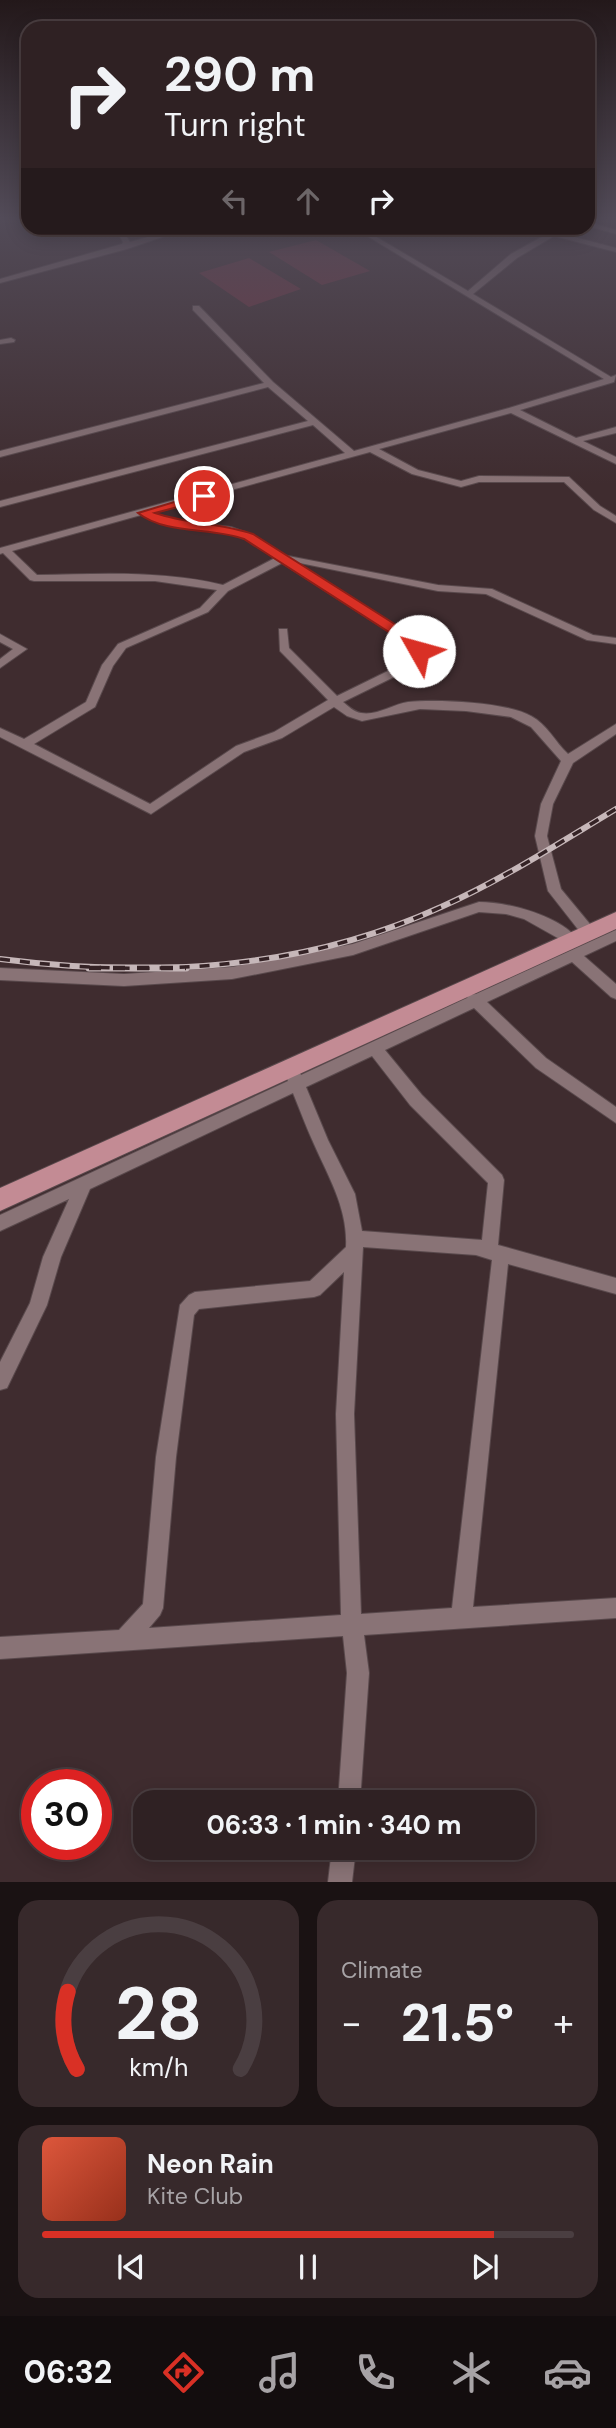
<!DOCTYPE html>
<html lang="en">
<head>
<meta charset="utf-8">
<style>
  :root { --surface:#2f2123; --page:#37292b; --text:#f1f3f6; --muted:#a7a3a6; --line:#4a3e41; --accent:#d93025 }
  body { margin:0; font-family:"DM Sans",sans-serif; background:var(--page); color:var(--text); height:100vh; display:flex; flex-direction:column; font-size:26px; white-space:nowrap }
  * { box-sizing:border-box; margin:0 }
  p { font-size:23px; color:var(--muted) }
  .icon { flex:none; width:38px; height:38px; fill:none; stroke:currentColor; stroke-width:2; stroke-linecap:round; stroke-linejoin:round }
  .map { position:relative; height:1882px; overflow:hidden }
  .side { display:flex; flex-direction:column; gap:18px; padding:18px; background:#1a1213; flex:1 }
  .side>* { flex:none }
  .hud { position:absolute; left:21px; top:21px; width:574px; height:214px; border-radius:21px; box-shadow:0 4px 18px #0003,0 0 0 2px var(--line); background:#2f2123; color:var(--text); overflow:hidden }
  .speed { position:absolute; left:21px; top:1769px; display:flex; gap:14px; font-size:35px; font-weight:700; text-align:center }
  .speed>* { display:grid; place-content:center; width:91px; height:91px; border-radius:50%; background:var(--surface); box-shadow:0 4px 18px #0003,0 0 0 2px var(--line); line-height:1 }
  .speed .limit { border:10px solid #d22; background:#fff; color:#111 }
  .pin { position:absolute; display:grid; place-items:center; width:60px; height:60px; color:#fff; margin:-30px; border:4px solid #fff; border-radius:50%; box-shadow:0 2px 7px #0007 }
  .me { position:absolute; width:77px; margin:-38px; rotate:308deg; stroke-linejoin:round; filter:drop-shadow(0 0 5px #0008) }
  .turn { display:flex; align-items:center; gap:24px; height:147px; padding:0 28px; font-size:32px }
  .turn .icon { width:91px; height:91px; stroke-width:2.5 }
  .turn b { display:block; font-size:49px; line-height:60px }
  .lanes { display:flex; align-items:center; height:66px; padding:0 28px; background:#0003; justify-content:center; gap:35px; direction:ltr }
  .lanes .off { opacity:.35 }
  .big { font-size:52px; font-weight:700; line-height:1.1 }
  .side .card { flex:1; display:flex; flex-direction:column; justify-content:center; gap:10px; min-width:0; padding:0 24px; border-radius:21px; background:var(--page) }
  .side .dial { align-items:center; gap:0 }
  .dial svg { height:182px; overflow:visible; fill:none; stroke:var(--line); stroke-width:7; stroke-linecap:round; text-anchor:middle }
  .dial text { fill:var(--text); stroke:none }
  .song { display:flex; align-items:center; gap:21px }
  .cover { width:84px; height:84px; border-radius:10px; background:linear-gradient(135deg,hsl(10 70% 55%),hsl(10 70% 35%)) }
  .played { height:7px; border-radius:4px; background:linear-gradient(90deg,var(--accent) 85%,var(--line) 85%) }
  .keys { display:flex; justify-content:space-around; direction:ltr }
  .heat { display:flex; justify-content:space-between; align-items:center; font-size:38px; direction:ltr }
  .side .tiles { flex:1; display:grid; gap:18px; grid-template-columns:1fr 1fr }
  .card:last-child { grid-column:span 2 }
  .trip { position:absolute; left:133px; top:1790px; width:402px; height:70px; border-radius:21px; background:var(--surface); box-shadow:0 4px 18px #0003,0 0 0 2px var(--line); font-weight:700; line-height:70px; text-align:center }
  .dock { display:flex; height:112px; justify-content:space-around; align-items:center; background:#130d0e; color:var(--muted) }
  .dock .icon { width:49px; height:49px }
  .dock .current { color:var(--accent) }
  .dock b { font-size:32px; color:var(--text) }
  .map>svg:first-child { display:block }
  .green { fill:#73313f }
  .lines { fill:none; stroke-linecap:round; stroke-linejoin:round }
  .street-casing { stroke:#59494c; stroke-width:2 }
  .primary-casing { stroke:#59494c; stroke-width:2 }
  .street { fill:#897376; fill-rule:evenodd }
  .primary { fill:#c38b94; fill-rule:evenodd }
  .rail-far1-casing { stroke:#c6b7b9; stroke-width:6 }
  .rail-casing { stroke:#c6b7b9; stroke-width:7 }
  .rail-far1 { stroke:#342225; stroke-width:3.5; stroke-dasharray:10; stroke-linecap:butt }
  .rail { stroke:#342225; stroke-width:4.5; stroke-dasharray:12; stroke-linecap:butt }
  .route { fill:#d93025; stroke:#8d1f18; stroke-width:2 }
</style>
</head>
<body>
<div class="map">
<svg width="616" height="1882" viewBox="0 0 616 1882">
  <rect width="100%" height="100%" fill="#3f2c2f"/>
  <path class="green" d="M 316,240 L 370,271 L 322,285 L 269,252 Z
    M 249,258 L 301,289 L 249,307 L 199,273 Z"/>
  <g class="lines">
    <defs>
      <path id="street" d="M 588,222 L 616,230 L 616,234 L 588,226 Z
        M 115,228 L 121,228 L 130,242 L 180,228 L 189,228 L 127,249 L 0,283 L 0,279 L 122,244 L 123,242 Z
        M 354,228 L 361,228 L 468,291 L 511,254 L 558,228 L 565,228 L 559,233 L 616,248 L 616,252 L 554,236 L 517,258 L 473,294 L 611,377 L 616,375 L 614,382 L 520,410 L 576,438 L 616,427 L 616,433 L 583,441 L 616,457 L 616,464 L 511,413 L 379,449 L 418,470 L 461,481 L 479,476 L 569,477 L 600,506 L 616,516 L 616,523 L 594,510 L 564,482 L 479,482 L 461,487 L 412,474 L 370,452 L 151,512 L 173,520 L 231,527 L 253,535 L 283,555 L 438,585 L 492,589 L 593,635 L 616,638 L 616,644 L 587,640 L 486,594 L 438,591 L 295,562 L 424,645 L 425,651 L 418,661 L 398,675 L 343,702 C 348,706 354,712 361,713 C 377,716 393,704 408,702 C 436,699 507,702 531,716 C 547,724 555,742 568,754 L 616,724 L 616,734 L 573,763 L 553,804 L 547,836 L 561,889 L 594,929 L 596,933 L 594,937 L 584,937 L 548,891 L 535,836 L 541,804 L 561,761 L 531,727 L 511,717 L 466,711 L 420,709 L 362,721 L 347,716 L 334,707 L 282,738 L 244,752 L 151,814 L 0,737 L 0,728 L 24,739 L 86,702 L 102,665 L 118,644 L 200,608 L 217,590 L 155,581 L 34,581 L 30,580 L 3,553 L 0,554 L 0,548 L 345,453 L 313,425 L 0,507 L 0,501 L 308,421 L 268,387 L 0,457 L 0,451 L 264,383 L 193,310 L 193,306 L 199,306 L 273,382 L 354,451 L 509,408 L 604,379 ZM 141,515 L 172,526 L 226,532 L 245,539 L 275,558 L 223,585 C 162,570 99,574 37,575 L 12,551 ZM 282,563 L 413,647 L 413,651 L 390,670 L 337,696 L 289,648 L 287,629 L 279,629 L 280,651 L 328,700 L 274,732 L 236,746 L 150,804 L 34,744 L 95,707 L 113,666 L 126,648 L 208,612 L 228,591 Z
        M 11,338 L 15,340 L 14,342 L 0,344 L 0,340 Z
        M 0,634 L 27,649 L 0,668 L 0,659 L 13,649 L 0,642 Z
        M 479,902 C 508,902 562,916 579,941 L 577,945 L 572,946 L 524,919 L 506,914 L 479,912 L 353,955 L 232,979 L 124,986 L 0,980 L 0,968 L 124,974 L 232,967 L 353,944 Z
        M 616,930 L 616,941 L 584,956 L 616,984 L 616,999 L 611,997 L 572,962 L 487,1002 L 546,1058 L 616,1107 L 616,1123 L 536,1068 L 474,1008 L 385,1050 L 422,1095 L 502,1175 L 504,1180 L 498,1245 L 616,1278 L 616,1294 L 508,1264 L 473,1607 L 616,1598 L 616,1618 L 364,1635 L 369,1673 L 360,1802 L 338,1802 L 347,1673 L 343,1636 L 0,1659 L 0,1637 L 119,1630 L 143,1604 L 156,1457 L 180,1305 L 189,1295 L 195,1292 L 310,1281 L 346,1247 C 348,1209 329,1178 314,1144 C 306,1127 300,1110 293,1093 L 90,1189 L 61,1257 L 47,1305 L 7,1388 L 0,1390 L 0,1362 L 30,1303 L 43,1257 L 69,1199 L 0,1231 L 0,1215 L 288,1081 L 283,1069 L 286,1064 L 291,1063 L 296,1064 L 301,1075 L 467,998 L 469,995 L 476,994 ZM 372,1056 L 410,1105 L 488,1183 L 482,1240 L 362,1231 L 355,1194 L 328,1140 L 306,1087 ZM 363,1247 L 476,1255 L 492,1260 L 452,1608 L 361,1614 L 354,1414 ZM 344,1272 L 336,1414 L 341,1615 L 149,1628 L 160,1615 L 163,1608 L 176,1457 L 194,1315 L 199,1309 L 314,1297 L 320,1295 Z
        M 332,1848 L 356,1848 L 352,1882 L 328,1882 Z"/>
      <path id="primary" d="M 616,912 L 616,929 L 0,1211 L 0,1188 Z"/>
    </defs>
    <use href="#street" class="street-casing"/>
    <use href="#primary" class="primary-casing"/>
    <use href="#street" class="street"/>
    <use href="#primary" class="primary"/>
    <defs>
      <path id="rail-far1" d="M 0,959 C 150,978 301,971 441,907 C 502,880 559,843 616,809"/>
      <path id="rail" d="M 89,968 L 186,968"/>
    </defs>
    <use href="#rail-far1" class="rail-far1-casing"/>
    <use href="#rail" class="rail-casing"/>
    <use href="#rail-far1" class="rail-far1"/>
    <use href="#rail" class="rail"/>
  </g>
  <linearGradient id="sky" x2="0" y2="1"><stop stop-color="#23181a"/><stop offset="0.45" stop-color="#524b58"/><stop offset="1" stop-color="#524b58" stop-opacity="0"/></linearGradient>
  <rect width="616" height="484" fill="url(#sky)"/>
  <path class="route" d="M 204,493 L 210,496 L 208,499 L 155,513 C 187,524 221,523 253,534 L 423,642 L 424,654 L 415,654 L 412,647 L 244,539 C 212,527 166,535 138,513 Z"/>
</svg>
<div class="speed"><div class="limit">30</div></div>
<div class="pin" style="left:204px;top:496px;background:#d93025"><svg class="icon" aria-label="arrive" viewBox="0 0 24 24"><path d="M6 21V4h12l-3 4 3 4H6"/></svg></div>
<svg class="me" style="left:419px;top:651px" viewBox="-20 -20 40 40"><circle r="19" fill="#fff"/><path d="M0-13L10 11 0 6-10 11z" fill="#d93025"/></svg>
<div class="trip">06:33 · 1 min · 340 m</div>
<div class="hud">
<div class="turn"><svg class="icon" aria-label="right" viewBox="0 0 24 24"><path d="M7 20v-9h11M14 6l5 5-5 5"/></svg><div><b>290 m</b>Turn right</div></div>
<div class="lanes"><svg class="icon off" aria-label="left" viewBox="0 0 24 24"><path d="M17 20v-9H6M10 6l-5 5 5 5"/></svg><svg class="icon off" aria-label="ahead" viewBox="0 0 24 24"><path d="M12 20V5M6 11l6-6 6 6"/></svg><svg class="icon" aria-label="right" viewBox="0 0 24 24"><path d="M7 20v-9h11M14 6l5 5-5 5"/></svg></div>
</div>
</div>
<section class="side">
<div class="tiles">
<div class="card dial"><svg viewBox="0 0 100 80">
<path d="M14 69A42 42 0 1 1 86 69"/>
<path d="M14 69A42 42 0 0 1 10 35" stroke="#d93025"/>
<text x="50" y="56" font-size="32" font-weight="700">28</text>
<text x="50" y="72" font-size="11">km/h</text>
</svg></div>
<div class="card"><p>Climate</p>
<div class="heat"><a>−</a><b class="big">21.5°</b><a>+</a></div>
</div>
<div class="card">
<div class="song"><i class="cover"></i><div><b>Neon Rain</b><p>Kite Club</p></div></div>
<div class="played"></div>
<div class="keys"><svg class="icon" aria-label="previous" viewBox="0 0 24 24"><path d="M18 5L8 12l10 7zM5 5v14"/></svg><svg class="icon" aria-label="pause" viewBox="0 0 24 24"><path d="M8 5v14M16 5v14"/></svg><svg class="icon" aria-label="next" viewBox="0 0 24 24"><path d="M6 5l10 7-10 7zM19 5v14"/></svg></div>
</div>
</div>
</section>
<nav class="dock">
<b>06:32</b>
<svg class="icon current" aria-label="directions" viewBox="0 0 24 24"><path d="M12 3l9 9-9 9-9-9zM9 14v-3h6M13 9l2 2-2 2"/></svg>
<svg class="icon" aria-label="music" viewBox="0 0 24 24"><path d="M9 18V5l10-2v13"/><circle cx="6" cy="18" r="3"/><circle cx="16" cy="16" r="3"/></svg>
<svg class="icon" aria-label="phone" viewBox="0 0 24 24"><path d="M5 4h4l2 5-3 2q2 4 5 5l2-3 5 2v4C11 20 4 13 5 4z"/></svg>
<svg class="icon" aria-label="climate" viewBox="0 0 24 24"><path d="M12 3v18M4 7l16 10M4 17L20 7"/></svg>
<svg class="icon" aria-label="car" viewBox="0 0 24 24"><path d="M5 17H2v-5l4-1 3-4h7l3 4 3 1v5h-3M9 17h6M6 11h13"/><circle cx="7" cy="17" r="2"/><circle cx="17" cy="17" r="2"/></svg>
</nav>
</body>
</html>
